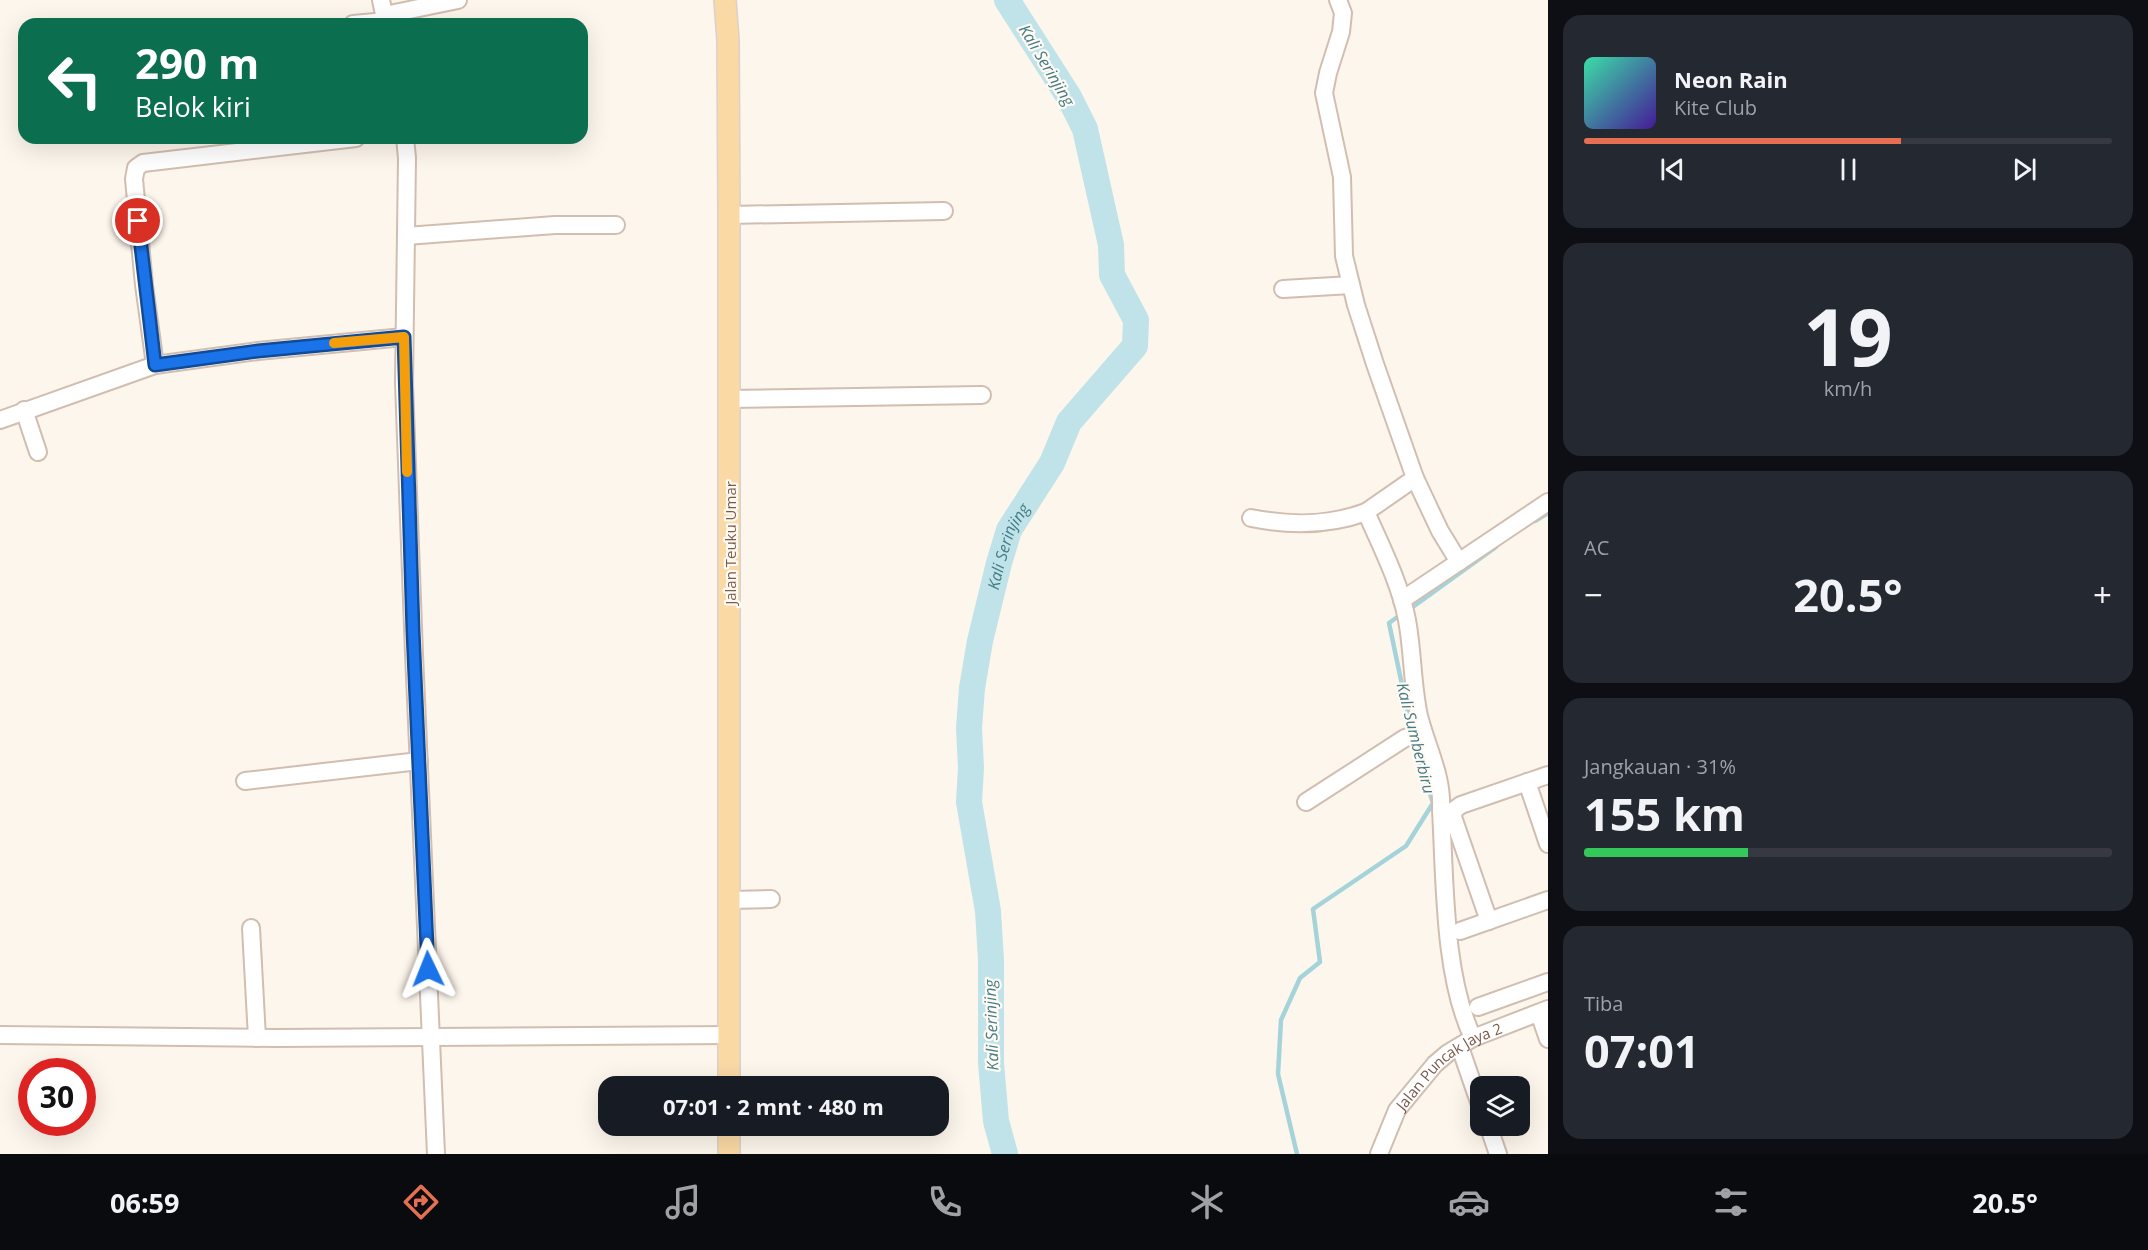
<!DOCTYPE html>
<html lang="id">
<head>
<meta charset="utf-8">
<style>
  :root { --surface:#171b24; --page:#242831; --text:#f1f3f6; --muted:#9ea1a6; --line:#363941; --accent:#e76f51 }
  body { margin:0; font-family:"Open Sans",sans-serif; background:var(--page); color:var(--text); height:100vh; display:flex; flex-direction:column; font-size:22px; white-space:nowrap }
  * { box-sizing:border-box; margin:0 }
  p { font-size:20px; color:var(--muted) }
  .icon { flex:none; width:33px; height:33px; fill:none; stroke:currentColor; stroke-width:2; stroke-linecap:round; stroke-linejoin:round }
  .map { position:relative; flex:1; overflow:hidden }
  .panel { display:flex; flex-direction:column; gap:15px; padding:15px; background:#0d0f14; width:600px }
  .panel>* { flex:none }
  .guide { position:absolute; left:18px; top:18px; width:570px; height:126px; border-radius:18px; box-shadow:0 6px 24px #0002; background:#0b6e4f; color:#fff; overflow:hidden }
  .tools { position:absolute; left:1470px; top:1076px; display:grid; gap:12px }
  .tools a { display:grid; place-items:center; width:60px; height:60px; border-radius:12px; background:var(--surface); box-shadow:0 6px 24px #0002; font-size:30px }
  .speed { position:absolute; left:18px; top:1058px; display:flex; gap:12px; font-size:30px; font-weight:700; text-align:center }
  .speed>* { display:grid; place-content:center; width:78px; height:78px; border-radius:50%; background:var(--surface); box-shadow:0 6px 24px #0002; line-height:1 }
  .speed .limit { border:9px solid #d22; background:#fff; color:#111 }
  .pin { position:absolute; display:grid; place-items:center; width:51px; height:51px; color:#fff; margin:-26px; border:3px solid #fff; border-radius:50%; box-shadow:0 2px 6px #0007 }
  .me { position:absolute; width:66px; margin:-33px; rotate:358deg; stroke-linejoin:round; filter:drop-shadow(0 0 4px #0008) }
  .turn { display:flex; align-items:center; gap:21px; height:126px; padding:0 18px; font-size:27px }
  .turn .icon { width:78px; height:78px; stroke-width:2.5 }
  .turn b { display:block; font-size:42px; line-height:51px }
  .big { font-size:45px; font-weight:700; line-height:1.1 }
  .panel .widget { flex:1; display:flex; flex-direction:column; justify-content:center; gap:9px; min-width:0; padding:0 21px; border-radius:18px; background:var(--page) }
  .panel .dial { align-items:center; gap:0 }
  .dial b { font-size:78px; line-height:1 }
  .song { display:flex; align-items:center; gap:18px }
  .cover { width:72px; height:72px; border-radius:9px; background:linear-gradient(135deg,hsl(160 70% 55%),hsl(260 70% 35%)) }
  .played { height:6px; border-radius:3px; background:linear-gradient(90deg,var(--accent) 60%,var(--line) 60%) }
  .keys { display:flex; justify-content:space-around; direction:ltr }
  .heat { display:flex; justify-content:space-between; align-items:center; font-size:33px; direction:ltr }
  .charge { height:9px; border-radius:4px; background:linear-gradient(90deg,#34c759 31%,var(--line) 0) }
  .trip { position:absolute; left:598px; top:1076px; width:351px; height:60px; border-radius:18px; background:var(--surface); box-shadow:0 6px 24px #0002; font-weight:700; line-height:60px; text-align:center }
  .tabs { display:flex; height:96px; justify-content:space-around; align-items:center; background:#090b0e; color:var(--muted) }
  .tabs .icon { width:42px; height:42px }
  .tabs .on { color:var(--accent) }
  .tabs b { font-size:27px; color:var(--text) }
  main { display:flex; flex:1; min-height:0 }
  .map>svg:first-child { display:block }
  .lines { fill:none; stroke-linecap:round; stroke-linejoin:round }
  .stream { stroke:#a5d3da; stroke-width:4.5 }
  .river { stroke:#bfe3e8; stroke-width:26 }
  .minor-casing { stroke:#d1beb0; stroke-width:20 }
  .major-casing { stroke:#dad1cd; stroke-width:24 }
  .minor { stroke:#fff; stroke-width:16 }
  .major { stroke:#fbd9a5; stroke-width:21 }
  .route-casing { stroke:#114b97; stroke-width:15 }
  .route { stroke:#1a73e8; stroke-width:10 }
  .slow { stroke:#f59e0b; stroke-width:10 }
  .labels { text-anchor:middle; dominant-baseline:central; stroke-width:4.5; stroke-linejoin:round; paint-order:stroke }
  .street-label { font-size:15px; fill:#7a5c4d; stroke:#fffaf3 }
  .water-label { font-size:16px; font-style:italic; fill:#437c86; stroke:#fffaf3 }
</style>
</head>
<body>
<main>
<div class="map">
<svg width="1548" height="1154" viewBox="0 0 1548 1154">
  <rect width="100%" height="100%" fill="#fdf6ec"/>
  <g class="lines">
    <path class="stream" d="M 1535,521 L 1548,513
      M 1410,609 L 1496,547
      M 1297,1154 L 1278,1074 L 1281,1020 L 1300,978 L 1320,962 L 1313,909 L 1406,846 L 1433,803 L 1414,742 L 1389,623 L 1403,613"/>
    <path class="river" id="s1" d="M 1005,1154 L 996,1121 L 991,1063 L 991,960 L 988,911 L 969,802 L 971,768 L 969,728 L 972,688 L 980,641 L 999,563 L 1009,530 L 1052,463 L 1069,422 L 1135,346 L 1136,320 L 1112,275 L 1111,245 L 1085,129 L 1069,97 L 1007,0"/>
    <defs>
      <g id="minor">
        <path d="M 381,0 L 386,24"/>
        <path d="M 1338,0 L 1343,13 L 1341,32 L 1328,73 L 1324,93 L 1342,177 L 1344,256 L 1356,305 L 1375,364 L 1415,478 L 1440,531 L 1459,562"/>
        <path d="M 385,15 L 458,0"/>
        <path d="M 353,24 L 386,21"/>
        <path d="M 405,138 L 407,158 L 404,383 L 414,654 L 436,1154"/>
        <path d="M 729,215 L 944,211"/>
        <path d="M 406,236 L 555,225 L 616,225"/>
        <path d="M 1283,289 L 1351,285"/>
        <path d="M 155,365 L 144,285 L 134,179 L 136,168 L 143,163 L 356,138"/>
        <path d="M 729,399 L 982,395"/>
        <path d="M 24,410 L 38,452"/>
        <path d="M 0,420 L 155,365 L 258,351 L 404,337"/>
        <path d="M 1415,478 L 1366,512 C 1381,546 1400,583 1407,620 C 1413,652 1412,684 1419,716 C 1427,748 1443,776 1441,810 C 1445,879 1443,975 1473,1038"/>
        <path d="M 1251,518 C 1291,526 1328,526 1366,512"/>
        <path d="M 1402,600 L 1548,502"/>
        <path d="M 245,781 L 419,761"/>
        <path d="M 1527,782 L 1548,844"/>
        <path d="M 1306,802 L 1405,738 L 1423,733"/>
        <path d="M 730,900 L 771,899"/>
        <path d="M 1489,921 L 1453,817 L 1454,810 L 1461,805 L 1548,775"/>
        <path d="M 251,928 L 257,1038"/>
        <path d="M 1460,931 L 1548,900"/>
        <path d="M 1478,1007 L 1548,982"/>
        <path d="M 1539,1013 L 1548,1039"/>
        <path d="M 0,1035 L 276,1038 L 729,1035"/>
        <path d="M 1460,1047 L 1480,1105"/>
        <path d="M 1488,1125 L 1498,1154"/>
        <path id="s2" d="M 1379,1154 L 1397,1110 L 1435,1064 L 1448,1053 L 1473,1038 L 1548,1009"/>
      </g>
      <path id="major" d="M 725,0 L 728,40 L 729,215 L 729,1086
        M 729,1154 L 729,1125"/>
    </defs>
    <use href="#minor" class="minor-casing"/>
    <use href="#major" class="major-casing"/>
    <use href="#minor" class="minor"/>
    <use href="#major" class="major"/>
  </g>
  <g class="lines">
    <defs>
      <path id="route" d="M 138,221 L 155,365 L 258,351 L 404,337 L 413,631 L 428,969"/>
    </defs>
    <use href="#route" class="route-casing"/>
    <use href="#route" class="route"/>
    <path class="slow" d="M 334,343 L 404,337 L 407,472"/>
  </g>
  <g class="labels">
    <g class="street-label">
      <text transform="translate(730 543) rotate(-90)">Jalan Teuku Umar</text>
      <text stroke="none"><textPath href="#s2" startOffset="117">Jalan Puncak Jaya 2</textPath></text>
    </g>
    <g class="water-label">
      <text transform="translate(1047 65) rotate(59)">Kali Serinjing</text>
      <text stroke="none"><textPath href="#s1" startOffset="616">Kali Serinjing</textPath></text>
      <text transform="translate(1416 738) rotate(76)">Kali Sumberbiru</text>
      <text transform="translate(991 1025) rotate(-92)">Kali Serinjing</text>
    </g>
  </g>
</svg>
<div class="tools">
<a><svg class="icon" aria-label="layers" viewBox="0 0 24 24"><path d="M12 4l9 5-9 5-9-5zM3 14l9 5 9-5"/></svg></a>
</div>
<div class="speed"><div class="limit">30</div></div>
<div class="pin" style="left:138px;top:221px;background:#d93025"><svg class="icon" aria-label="arrive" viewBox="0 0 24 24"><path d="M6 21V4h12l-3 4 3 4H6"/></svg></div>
<svg class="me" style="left:428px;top:969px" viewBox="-20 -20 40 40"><path d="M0-17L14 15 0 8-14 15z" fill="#1a73e8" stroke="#fff" stroke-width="4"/></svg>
<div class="trip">07:01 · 2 mnt · 480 m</div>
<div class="guide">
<div class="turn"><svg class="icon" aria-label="left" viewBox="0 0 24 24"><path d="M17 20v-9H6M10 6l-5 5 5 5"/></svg><div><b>290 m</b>Belok kiri</div></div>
</div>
</div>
<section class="panel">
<div class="widget">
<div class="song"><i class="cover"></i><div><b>Neon Rain</b><p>Kite Club</p></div></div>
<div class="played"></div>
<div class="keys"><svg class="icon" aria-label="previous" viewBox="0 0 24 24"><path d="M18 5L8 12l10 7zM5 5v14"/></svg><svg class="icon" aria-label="pause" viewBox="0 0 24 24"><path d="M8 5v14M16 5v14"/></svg><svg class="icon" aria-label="next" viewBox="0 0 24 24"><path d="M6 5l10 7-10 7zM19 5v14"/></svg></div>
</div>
<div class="widget dial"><b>19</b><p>km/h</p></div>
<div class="widget"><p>AC</p>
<div class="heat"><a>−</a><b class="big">20.5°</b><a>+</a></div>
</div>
<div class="widget"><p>Jangkauan · 31%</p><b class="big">155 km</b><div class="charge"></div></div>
<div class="widget"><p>Tiba</p><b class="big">07:01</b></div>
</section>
</main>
<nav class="tabs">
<b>06:59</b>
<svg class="icon on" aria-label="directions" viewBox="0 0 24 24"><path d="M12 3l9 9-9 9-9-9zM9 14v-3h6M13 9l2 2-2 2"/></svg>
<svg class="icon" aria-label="music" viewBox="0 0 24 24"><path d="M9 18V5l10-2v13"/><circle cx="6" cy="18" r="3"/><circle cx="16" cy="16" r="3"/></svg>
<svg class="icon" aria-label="phone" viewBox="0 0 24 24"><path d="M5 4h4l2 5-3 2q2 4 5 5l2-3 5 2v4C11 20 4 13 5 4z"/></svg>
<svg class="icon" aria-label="climate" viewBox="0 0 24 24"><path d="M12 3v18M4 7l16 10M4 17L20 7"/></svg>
<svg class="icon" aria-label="car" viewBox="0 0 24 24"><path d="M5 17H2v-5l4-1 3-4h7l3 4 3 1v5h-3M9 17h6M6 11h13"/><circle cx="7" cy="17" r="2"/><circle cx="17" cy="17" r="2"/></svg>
<svg class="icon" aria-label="filters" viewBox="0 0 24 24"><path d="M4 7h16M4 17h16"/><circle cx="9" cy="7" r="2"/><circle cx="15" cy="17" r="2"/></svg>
<b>20.5°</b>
</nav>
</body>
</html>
